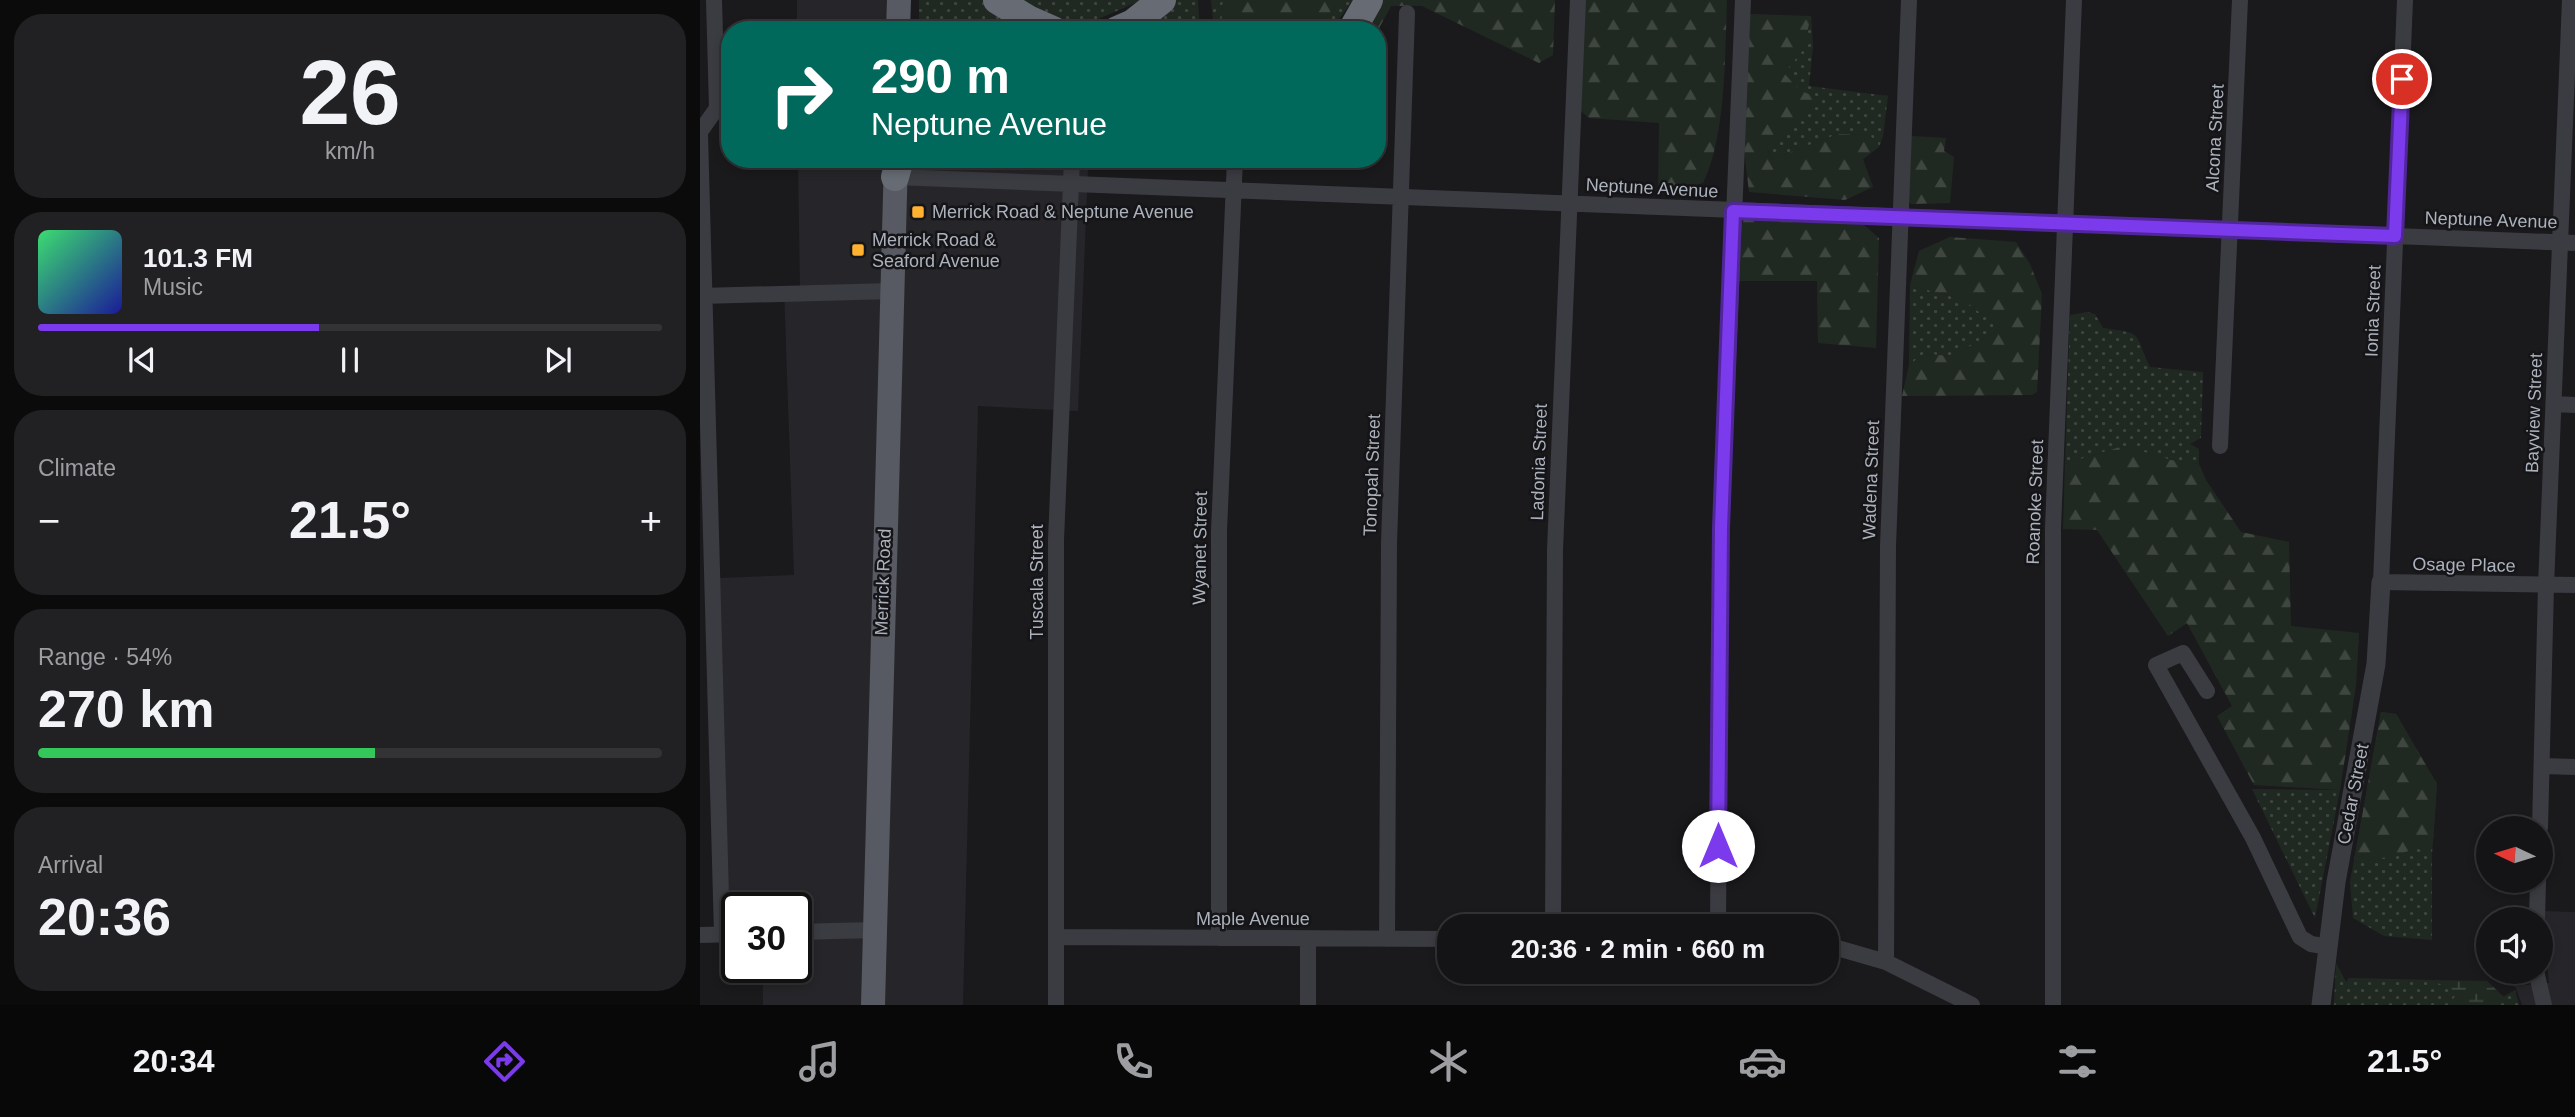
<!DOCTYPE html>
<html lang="en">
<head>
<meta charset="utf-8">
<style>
  :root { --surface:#141416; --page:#212123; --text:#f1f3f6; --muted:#9d9ea1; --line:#333335; --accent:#7c3aed }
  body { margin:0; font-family:Arial,sans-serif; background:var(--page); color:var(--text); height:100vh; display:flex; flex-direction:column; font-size:26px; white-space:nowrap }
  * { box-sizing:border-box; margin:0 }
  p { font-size:23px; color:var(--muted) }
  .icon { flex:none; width:38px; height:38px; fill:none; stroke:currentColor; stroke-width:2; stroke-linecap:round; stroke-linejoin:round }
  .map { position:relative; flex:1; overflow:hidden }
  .drawer { display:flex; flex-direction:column; gap:14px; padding:14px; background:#0b0b0c; width:700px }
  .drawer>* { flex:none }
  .hud { position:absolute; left:21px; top:21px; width:665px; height:147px; border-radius:28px; box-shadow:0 4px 10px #0003,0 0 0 2px var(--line); background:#00695c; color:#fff; overflow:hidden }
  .needle { width:46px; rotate:274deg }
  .buttons { position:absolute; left:1776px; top:816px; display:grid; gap:14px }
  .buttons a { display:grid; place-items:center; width:77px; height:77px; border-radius:50%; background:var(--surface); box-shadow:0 4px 10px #0003,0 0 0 2px var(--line); font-size:35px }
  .speed { position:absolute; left:21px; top:892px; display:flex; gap:14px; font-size:35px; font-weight:700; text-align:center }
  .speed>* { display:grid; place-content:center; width:91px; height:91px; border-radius:50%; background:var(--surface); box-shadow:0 4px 10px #0003,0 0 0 2px var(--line); line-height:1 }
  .speed .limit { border:4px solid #111; border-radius:10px; background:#fff; color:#111 }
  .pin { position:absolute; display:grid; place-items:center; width:60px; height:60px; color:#fff; margin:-30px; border:4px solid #fff; border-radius:50%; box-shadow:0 2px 7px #0007 }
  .me { position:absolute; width:77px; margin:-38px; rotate:0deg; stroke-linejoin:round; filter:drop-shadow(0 0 5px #0008) }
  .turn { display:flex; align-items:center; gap:24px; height:147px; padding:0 35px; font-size:32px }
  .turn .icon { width:91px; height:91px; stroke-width:2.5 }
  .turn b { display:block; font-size:49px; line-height:60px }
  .big { font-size:52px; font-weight:800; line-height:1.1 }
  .drawer .tile { flex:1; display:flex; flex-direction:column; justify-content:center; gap:10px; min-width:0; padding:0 24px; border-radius:28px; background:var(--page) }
  .drawer .dial { align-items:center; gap:0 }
  .dial b { font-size:91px; line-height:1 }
  .song { display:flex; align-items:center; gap:21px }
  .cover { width:84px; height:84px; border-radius:10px; background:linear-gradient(135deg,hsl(140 70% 55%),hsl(240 70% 35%)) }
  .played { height:7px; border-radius:4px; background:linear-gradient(90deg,var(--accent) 45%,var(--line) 45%) }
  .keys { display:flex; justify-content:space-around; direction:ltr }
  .heat { display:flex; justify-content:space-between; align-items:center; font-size:38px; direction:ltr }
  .charge { height:10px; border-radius:5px; background:linear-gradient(90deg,#34c759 54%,var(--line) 0) }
  .trip { position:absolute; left:737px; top:914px; width:402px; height:70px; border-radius:28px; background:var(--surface); box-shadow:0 4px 10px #0003,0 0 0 2px var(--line); font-weight:800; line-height:70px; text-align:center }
  .dock { display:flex; height:112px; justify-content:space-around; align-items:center; background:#080809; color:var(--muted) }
  .dock .icon { width:49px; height:49px }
  .dock .current { color:var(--accent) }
  .dock b { font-size:32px; color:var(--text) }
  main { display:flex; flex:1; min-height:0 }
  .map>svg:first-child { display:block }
  .built { fill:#26262a }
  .green { fill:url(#green-dots) }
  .forest { fill:url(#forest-firs) }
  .wetland { fill:url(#wetland-marsh) }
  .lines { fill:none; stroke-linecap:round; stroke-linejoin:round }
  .minor { stroke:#3b3c42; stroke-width:16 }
  .tertiary { stroke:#3b3c42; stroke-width:19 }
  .primary { stroke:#575a62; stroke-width:24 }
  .motorway { stroke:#676b74; stroke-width:28 }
  .route-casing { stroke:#51269a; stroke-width:18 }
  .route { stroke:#7c3aed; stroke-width:12 }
  .poi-dot { fill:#ffb230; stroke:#151518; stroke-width:2.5 }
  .labels { text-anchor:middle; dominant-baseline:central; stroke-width:5; stroke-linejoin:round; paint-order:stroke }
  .street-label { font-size:18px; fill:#acb2bd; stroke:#151518 }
  .poi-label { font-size:18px; fill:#acb2bd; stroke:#151518; text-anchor:start }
</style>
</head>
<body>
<main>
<section class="drawer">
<div class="tile dial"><b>26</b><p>km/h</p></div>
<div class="tile">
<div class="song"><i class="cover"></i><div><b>101.3 FM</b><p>Music</p></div></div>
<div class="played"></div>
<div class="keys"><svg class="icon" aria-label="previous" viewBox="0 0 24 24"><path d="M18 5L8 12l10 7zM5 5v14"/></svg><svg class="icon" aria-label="pause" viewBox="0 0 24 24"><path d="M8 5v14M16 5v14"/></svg><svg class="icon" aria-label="next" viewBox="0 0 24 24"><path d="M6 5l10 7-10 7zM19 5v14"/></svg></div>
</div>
<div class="tile"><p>Climate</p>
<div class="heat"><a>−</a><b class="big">21.5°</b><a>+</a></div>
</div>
<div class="tile"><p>Range · 54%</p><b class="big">270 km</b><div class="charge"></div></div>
<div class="tile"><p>Arrival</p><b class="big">20:36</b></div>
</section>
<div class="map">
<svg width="1875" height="1005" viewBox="0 0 1875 1005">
  <defs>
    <pattern id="green-dots" width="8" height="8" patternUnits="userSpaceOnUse" patternTransform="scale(1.75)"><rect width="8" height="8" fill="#202921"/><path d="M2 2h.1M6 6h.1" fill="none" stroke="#3e463f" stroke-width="1.8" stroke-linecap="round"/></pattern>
    <pattern id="forest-firs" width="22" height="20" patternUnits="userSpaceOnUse" patternTransform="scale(1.75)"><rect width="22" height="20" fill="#202921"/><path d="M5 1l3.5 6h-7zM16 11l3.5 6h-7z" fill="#3e463f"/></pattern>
    <pattern id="wetland-marsh" width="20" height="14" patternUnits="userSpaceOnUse" patternTransform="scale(1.75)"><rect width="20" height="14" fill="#202921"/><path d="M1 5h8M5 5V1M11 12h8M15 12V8" fill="none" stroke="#3e463f"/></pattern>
  </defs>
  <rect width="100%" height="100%" fill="#1a1a1d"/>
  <path class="built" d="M 97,0 L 208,0 L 207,30 L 97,30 Z
    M 98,159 L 311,159 L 311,168 L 388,170 L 378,411 L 278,406 L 263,1005 L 63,1005 L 63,968 L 96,968 L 96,908 L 37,908 L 37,925 L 26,925 L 19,578 L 94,575 L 84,288 L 100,287 Z
    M 1842,911 L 1875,912 L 1875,1005 L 1822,1005 L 1815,986 L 1849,983 Z"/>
  <path class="green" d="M 219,0 L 284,0 L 316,28 L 219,30 Z
    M 319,0 L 442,0 L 389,23 L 350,17 Z
    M 468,0 L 498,0 L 500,30 L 429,30 Z
    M 511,0 L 523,0 L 521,30 L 514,30 Z
    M 640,0 L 653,0 L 631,30 L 616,30 Z
    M 1111,16 L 1113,47 L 1109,86 L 1188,96 L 1183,136 L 1179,147 L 1170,135 L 1138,134 L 1073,159 L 1067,149 L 1120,100 L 1099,90 L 1084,73 L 1103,50 Z
    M 1210,285 L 1264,300 L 1301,329 L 1253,356 L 1224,354 L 1209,365 Z
    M 1387,312 L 1395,314 L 1403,328 C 1445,334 1433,331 1450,367 L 1503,372 L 1501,438 L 1490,444 L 1499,449 L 1499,464 L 1471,460 L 1423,446 L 1365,464 L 1370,315 Z
    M 1681,712 L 1696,714 L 1737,784 L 1732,854 L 1732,940 L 1684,936 L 1653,918 L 1650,882 Z
    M 1552,789 L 1640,790 L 1615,918 Z
    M 1636,963 L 1646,982 L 1649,978 L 1732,980 L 1759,993 L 1748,1005 L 1634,1005 Z
    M 1815,990 L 1819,1005 L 1792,1005 L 1792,1003 Z"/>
  <path class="forest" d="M 523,0 L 640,0 L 616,30 L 521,30 Z
    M 674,0 L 855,0 L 853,55 L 839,63 L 722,6 L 691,6 L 677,32 L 677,30 L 664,30 Z
    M 884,0 L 1027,0 C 1025,52 1026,138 1003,183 L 958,195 L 959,123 L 889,118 L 881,111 Z
    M 1050,14 L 1111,16 L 1103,50 L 1084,73 L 1099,90 L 1121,99 L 1067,150 L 1073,159 L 1138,134 L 1170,135 L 1179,147 L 1163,159 L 1173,187 L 1145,200 L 1049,192 L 1044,149 Z
    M 1211,136 L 1246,138 L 1244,151 L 1254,157 L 1250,203 L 1211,204 L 1206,199 Z
    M 1079,218 L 1163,224 L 1179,238 L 1176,348 L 1118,343 L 1117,281 L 1036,281 L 1040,230 L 1044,219 Z
    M 1250,237 L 1316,242 L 1330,264 L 1342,294 L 1337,392 L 1332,395 L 1202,396 L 1209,365 L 1224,354 L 1253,356 L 1301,329 L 1264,300 L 1210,285 L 1219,251 Z
    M 1423,446 L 1471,460 L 1499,464 L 1506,480 L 1541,532 L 1589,542 L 1591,626 L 1659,633 L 1656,686 L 1640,790 L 1554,785 L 1517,716 L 1532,706 L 1487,623 L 1468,636 L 1397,530 L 1363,529 L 1365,464 Z
    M 1681,712 L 1696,714 L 1737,784 L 1733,843 L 1690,857 L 1654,861 Z"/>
  <path class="wetland" d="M 1732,980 L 1787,981 L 1804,997 L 1792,1005 L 1748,1005 L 1758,993 Z"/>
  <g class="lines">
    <path class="minor" d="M 1705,0 L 1681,582 L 1875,585
      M 0,132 L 17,108 L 14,0
      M 0,135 L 22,934
      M 195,177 L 1875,243
      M 0,296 L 192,291
      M 1854,404 L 1875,405
      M 1520,446 L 1540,0
      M 1507,691 L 1483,653 L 1456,665 L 1553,838 L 1600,937 L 1611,944 L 1629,947
      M 1843,766 L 1875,767
      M 1840,828 L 1846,586 L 1870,0
      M 1837,919 L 1838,880
      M 853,926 L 855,550 L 878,0
      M 1018,926 L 1021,528 L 1043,0
      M 96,932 L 174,930
      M 0,935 L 37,934
      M 357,937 L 749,939
      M 519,938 L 519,531 L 535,159
      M 687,939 L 689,543 L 707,13
      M 1127,945 L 1186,962 L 1272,1005
      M 1186,962 L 1188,546 L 1209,0
      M 1836,971 L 1844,1005
      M 356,1005 L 356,540 L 372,159
      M 608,1005 L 608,939
      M 1353,1005 L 1353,528 L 1374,0"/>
    <path class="tertiary" d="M 1621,1005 L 1636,882 L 1676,664 L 1681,582"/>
    <path class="primary" d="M 198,30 L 199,0
      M 173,1005 L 196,159"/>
    <path class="motorway" d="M 297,0 L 328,19 L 353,30
      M 417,30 L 433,23 L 462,0
      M 652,30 L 669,0
      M 195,177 L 200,159"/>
  </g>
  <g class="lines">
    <defs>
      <path id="route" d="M 1018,846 L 1021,528 L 1033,211 L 1695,236 L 1702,79"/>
    </defs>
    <use href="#route" class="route-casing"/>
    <use href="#route" class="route"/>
  </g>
  <g class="poi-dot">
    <rect x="211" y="205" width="14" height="14" rx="3.5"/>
    <rect x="151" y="243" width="14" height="14" rx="3.5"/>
  </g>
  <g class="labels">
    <g class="street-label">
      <text transform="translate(1515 138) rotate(-87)">Alcona Street</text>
      <text transform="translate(952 188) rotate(3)">Neptune Avenue</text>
      <text transform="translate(1791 220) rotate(2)">Neptune Avenue</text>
      <text transform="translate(1673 311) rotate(-88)">Ionia Street</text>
      <text transform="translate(1834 413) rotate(-88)">Bayview Street</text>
      <text transform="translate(839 462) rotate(-88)">Ladonia Street</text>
      <text transform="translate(672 475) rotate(-88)">Tonopah Street</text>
      <text transform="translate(1171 480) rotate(-88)">Wadena Street</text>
      <text transform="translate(1335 502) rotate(-88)">Roanoke Street</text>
      <text transform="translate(500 548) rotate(-89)">Wyanet Street</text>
      <text transform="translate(1764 565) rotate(1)">Osage Place</text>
      <text transform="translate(183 582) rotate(-88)">Merrick Road</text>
      <text transform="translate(337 582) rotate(-90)">Tuscala Street</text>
      <text transform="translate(1653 794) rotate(-79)">Cedar Street</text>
      <text x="553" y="919">Maple Avenue</text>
    </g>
    <g class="poi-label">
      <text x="232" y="212">Merrick Road &amp; Neptune Avenue</text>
      <text x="172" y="240">Merrick Road &amp;<tspan x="172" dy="21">Seaford Avenue</tspan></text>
    </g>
  </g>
</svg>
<div class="buttons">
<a><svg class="needle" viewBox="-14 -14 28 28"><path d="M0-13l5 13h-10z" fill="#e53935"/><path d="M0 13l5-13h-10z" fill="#9d9ea1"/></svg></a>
<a><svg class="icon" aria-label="sound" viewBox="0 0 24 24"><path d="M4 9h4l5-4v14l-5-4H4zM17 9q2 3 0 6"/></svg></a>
</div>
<div class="speed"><div class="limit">30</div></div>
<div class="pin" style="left:1702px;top:79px;background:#d93025"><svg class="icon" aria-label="arrive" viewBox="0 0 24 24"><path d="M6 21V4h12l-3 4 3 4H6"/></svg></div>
<svg class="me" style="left:1018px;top:846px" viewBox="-20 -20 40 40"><circle r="19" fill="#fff"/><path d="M0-13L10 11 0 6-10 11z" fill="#7c3aed"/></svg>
<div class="trip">20:36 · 2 min · 660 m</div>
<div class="hud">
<div class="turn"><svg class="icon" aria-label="right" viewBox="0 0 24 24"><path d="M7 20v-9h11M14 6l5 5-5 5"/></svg><div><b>290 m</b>Neptune Avenue</div></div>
</div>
</div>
</main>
<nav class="dock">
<b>20:34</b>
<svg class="icon current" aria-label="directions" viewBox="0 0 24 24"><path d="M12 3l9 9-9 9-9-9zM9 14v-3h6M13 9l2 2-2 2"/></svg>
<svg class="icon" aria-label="music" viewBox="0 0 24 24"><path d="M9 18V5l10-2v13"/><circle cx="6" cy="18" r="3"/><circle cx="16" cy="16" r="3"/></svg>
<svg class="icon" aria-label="phone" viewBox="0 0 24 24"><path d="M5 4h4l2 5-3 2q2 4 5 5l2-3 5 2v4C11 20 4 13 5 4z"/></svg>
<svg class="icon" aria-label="climate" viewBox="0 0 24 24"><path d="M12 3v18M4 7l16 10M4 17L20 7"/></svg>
<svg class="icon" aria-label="car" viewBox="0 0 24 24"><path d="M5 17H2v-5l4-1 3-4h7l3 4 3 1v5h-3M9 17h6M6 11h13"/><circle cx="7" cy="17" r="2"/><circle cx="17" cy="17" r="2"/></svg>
<svg class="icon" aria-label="filters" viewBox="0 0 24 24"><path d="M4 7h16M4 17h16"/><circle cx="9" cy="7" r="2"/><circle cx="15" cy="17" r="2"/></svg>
<b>21.5°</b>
</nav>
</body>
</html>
